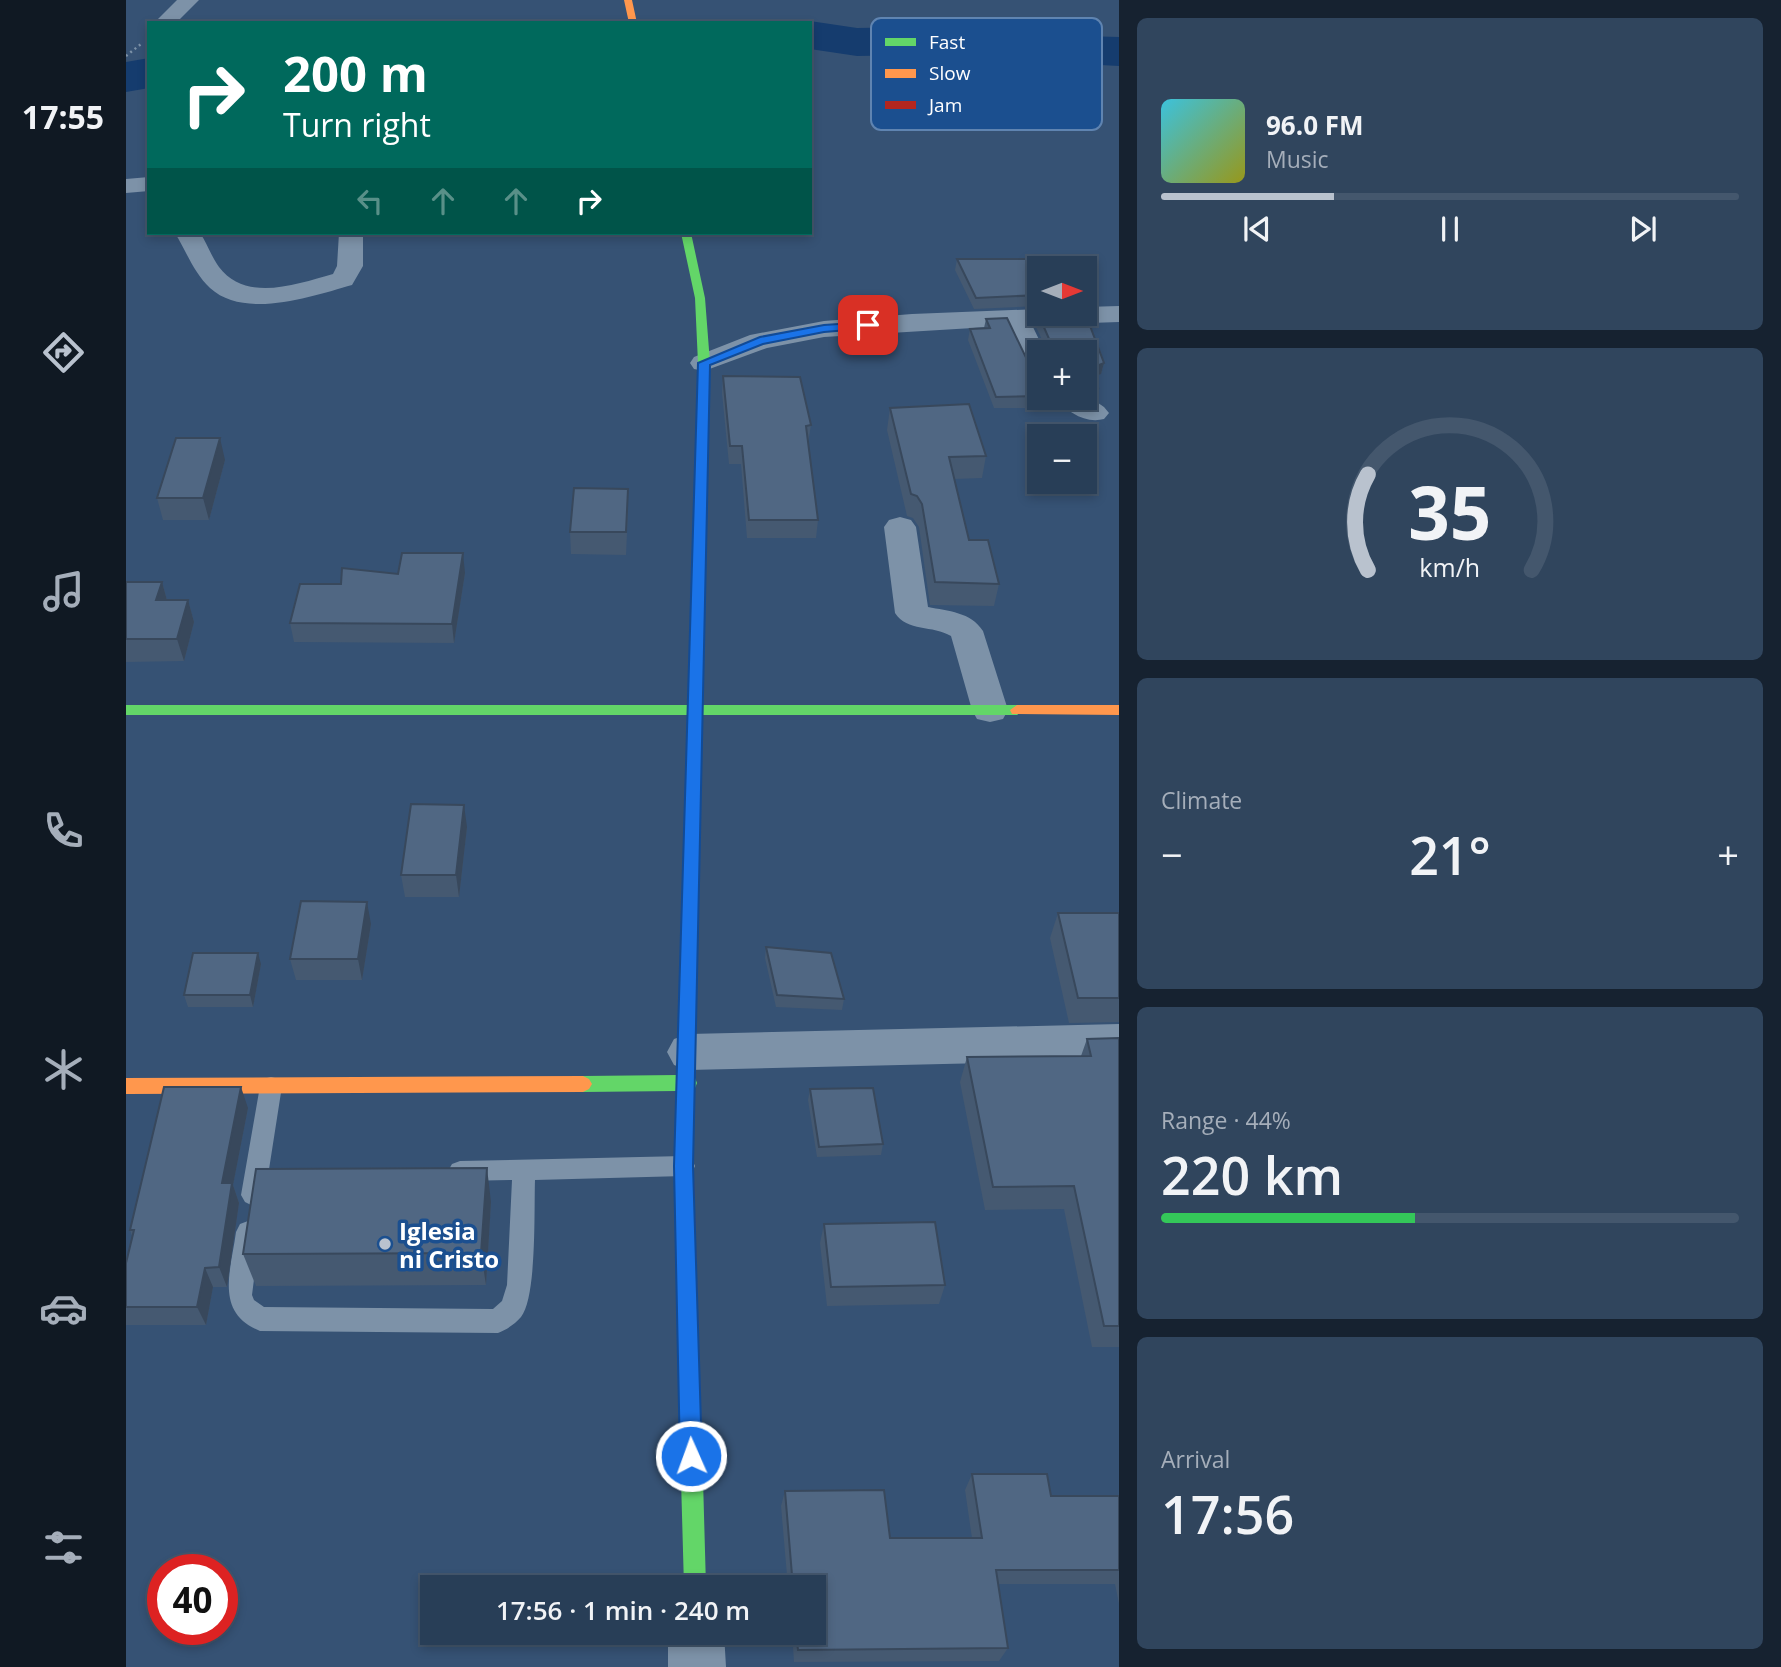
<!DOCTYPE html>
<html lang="en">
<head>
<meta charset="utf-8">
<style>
  :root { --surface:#283e57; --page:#30455d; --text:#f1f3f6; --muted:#a5aeba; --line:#44576d; --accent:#b9c2ce }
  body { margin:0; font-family:"Open Sans",sans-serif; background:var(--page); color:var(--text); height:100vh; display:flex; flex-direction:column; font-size:26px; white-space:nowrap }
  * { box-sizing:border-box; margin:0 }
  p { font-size:23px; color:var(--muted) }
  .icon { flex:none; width:38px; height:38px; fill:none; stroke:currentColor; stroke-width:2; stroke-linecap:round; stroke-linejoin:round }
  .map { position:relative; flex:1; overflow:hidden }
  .side { display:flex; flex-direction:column; gap:18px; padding:18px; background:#162230; width:662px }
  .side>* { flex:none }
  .guide { position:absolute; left:21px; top:21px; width:665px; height:214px; border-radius:0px; box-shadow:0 4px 10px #0003,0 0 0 2px var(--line); background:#00695c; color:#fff; overflow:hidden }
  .needle { width:46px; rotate:90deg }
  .buttons { position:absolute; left:901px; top:256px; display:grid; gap:14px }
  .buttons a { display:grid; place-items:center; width:70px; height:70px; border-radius:0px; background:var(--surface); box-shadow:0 4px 10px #0003,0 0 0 2px var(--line); font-size:35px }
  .speed { position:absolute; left:21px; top:1554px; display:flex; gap:14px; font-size:35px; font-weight:700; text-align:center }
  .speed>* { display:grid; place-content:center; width:91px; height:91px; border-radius:50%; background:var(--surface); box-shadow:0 4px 10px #0003,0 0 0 2px var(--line); line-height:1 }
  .speed .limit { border:10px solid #d22; background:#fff; color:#111 }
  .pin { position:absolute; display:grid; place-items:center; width:60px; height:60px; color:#fff; margin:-30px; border-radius:14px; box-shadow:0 4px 10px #0006 }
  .me { position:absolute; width:77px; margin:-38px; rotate:358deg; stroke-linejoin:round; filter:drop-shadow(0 0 5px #0008) }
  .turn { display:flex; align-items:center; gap:24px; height:147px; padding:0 21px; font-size:32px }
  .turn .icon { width:91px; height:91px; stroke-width:2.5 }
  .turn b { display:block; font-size:49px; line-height:60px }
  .lanes { display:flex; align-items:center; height:66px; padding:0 21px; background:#0003; justify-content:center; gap:35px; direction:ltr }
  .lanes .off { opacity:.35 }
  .big { font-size:52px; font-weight:600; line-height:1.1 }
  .side .card { flex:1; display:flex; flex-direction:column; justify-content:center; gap:10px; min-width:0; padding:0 24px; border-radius:10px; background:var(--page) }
  .side .dial { align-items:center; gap:0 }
  .dial svg { height:182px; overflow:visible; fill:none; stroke:var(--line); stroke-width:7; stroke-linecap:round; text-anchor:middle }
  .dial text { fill:var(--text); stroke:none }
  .song { display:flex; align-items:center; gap:21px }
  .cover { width:84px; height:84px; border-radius:10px; background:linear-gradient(135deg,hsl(190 70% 55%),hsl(60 70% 35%)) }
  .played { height:7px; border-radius:4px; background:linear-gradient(90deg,var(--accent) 30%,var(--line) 30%) }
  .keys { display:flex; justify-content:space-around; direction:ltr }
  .heat { display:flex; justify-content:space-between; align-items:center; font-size:38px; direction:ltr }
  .charge { height:10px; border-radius:5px; background:linear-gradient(90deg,#34c759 44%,var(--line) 0) }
  .trip { position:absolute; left:294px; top:1575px; width:406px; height:70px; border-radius:0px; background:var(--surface); box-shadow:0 4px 10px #0003,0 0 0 2px var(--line); font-weight:600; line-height:70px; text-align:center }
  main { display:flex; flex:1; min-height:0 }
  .tabs { display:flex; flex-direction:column; width:126px; justify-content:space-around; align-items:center; background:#101923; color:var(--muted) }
  .tabs .icon { width:49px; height:49px }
  .tabs .selected { color:var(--accent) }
  .tabs b { font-size:32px; color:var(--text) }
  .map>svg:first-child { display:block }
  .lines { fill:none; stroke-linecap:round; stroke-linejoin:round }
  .river { fill:#153c6e; fill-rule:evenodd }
  .path { stroke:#7d92a8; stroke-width:2.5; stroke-dasharray:2 3.5; stroke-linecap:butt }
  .lane { fill:#7d92a8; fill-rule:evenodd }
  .street { fill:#7d92a8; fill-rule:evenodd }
  .fast { fill:#63d668; fill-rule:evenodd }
  .slow { fill:#ff974d; fill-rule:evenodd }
  .jam { fill:#b3261e; fill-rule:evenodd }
  .wall { fill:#455971 }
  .shaded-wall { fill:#38485c }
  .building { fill:#506783; stroke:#38485c; stroke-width:2 }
  .route { fill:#1a73e8; stroke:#114b97; stroke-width:2 }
  .poi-dot { fill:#b9c2ce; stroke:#1b4f8f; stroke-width:2.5 }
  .labels { text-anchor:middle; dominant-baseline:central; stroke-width:7; stroke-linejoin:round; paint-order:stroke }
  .near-poi-label { font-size:24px; font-weight:bold; fill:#fff; stroke:#1b4f8f; text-anchor:start }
  .key { fill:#1b4f8f; stroke:#5f84b1; stroke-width:2 }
  .key-label { font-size:19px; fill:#fff }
</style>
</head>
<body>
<main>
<nav class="tabs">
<b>17:55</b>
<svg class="icon selected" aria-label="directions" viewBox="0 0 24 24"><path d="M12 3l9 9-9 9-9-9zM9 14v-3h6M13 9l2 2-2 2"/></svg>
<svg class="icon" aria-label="music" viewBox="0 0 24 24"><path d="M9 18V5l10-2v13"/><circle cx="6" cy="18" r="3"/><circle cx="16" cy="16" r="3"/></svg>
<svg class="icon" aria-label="phone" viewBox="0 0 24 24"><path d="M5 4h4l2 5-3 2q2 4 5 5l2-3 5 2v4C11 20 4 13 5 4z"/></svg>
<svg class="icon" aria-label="climate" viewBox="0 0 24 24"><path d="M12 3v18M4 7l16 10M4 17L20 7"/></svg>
<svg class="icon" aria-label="car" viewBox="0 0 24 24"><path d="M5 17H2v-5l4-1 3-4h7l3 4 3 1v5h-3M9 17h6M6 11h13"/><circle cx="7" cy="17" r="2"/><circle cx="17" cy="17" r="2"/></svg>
<svg class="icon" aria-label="filters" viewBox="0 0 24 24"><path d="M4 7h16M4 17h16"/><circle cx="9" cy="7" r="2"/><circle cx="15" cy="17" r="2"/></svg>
</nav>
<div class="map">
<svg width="994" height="1667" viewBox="0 0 994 1667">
  <rect width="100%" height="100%" fill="#365274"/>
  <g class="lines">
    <path class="river" d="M 684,21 L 731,28 L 905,25 L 956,36 L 994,37 L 994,66 L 956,64 L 905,53 L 731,56 L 684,49 L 684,23 L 676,23 Z
      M 23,58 L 23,88 L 0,92 L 0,62 Z"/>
    <path class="path" d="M 0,56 L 15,44"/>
    <path class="lane" d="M 145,1077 L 153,1079 L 156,1086 L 139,1195 L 135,1202 L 127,1206 L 119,1202 L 115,1195 L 134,1086 L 137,1079 Z
      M 558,1156 L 566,1159 L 569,1166 L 566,1173 L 558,1176 L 409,1180 C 408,1209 411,1297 395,1317 C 389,1324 380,1330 372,1333 L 134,1331 C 88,1313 105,1270 110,1232 L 114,1224 L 122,1221 L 130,1224 L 134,1232 L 126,1295 L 128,1300 L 138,1307 L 367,1309 L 376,1301 L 381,1285 L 386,1180 L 334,1181 L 326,1178 L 322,1171 L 326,1164 L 334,1161 Z"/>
    <path class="street" d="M 51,0 L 73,0 L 50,23 L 28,23 Z
      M 23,177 L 23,191 L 0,193 L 0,179 Z
      M 49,233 L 74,233 C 81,243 85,256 93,267 C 120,303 171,284 207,274 L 211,266 L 213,233 L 237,233 L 237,266 L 226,285 C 187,296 119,320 84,288 C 68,273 60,251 49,233 Z
      M 994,306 L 994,322 L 906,325 L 919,352 L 914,352 L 914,378 L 904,376 L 900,370 L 880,326 L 698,337 L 641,348 L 578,371 L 568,369 L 564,363 L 568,357 L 624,335 L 698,321 L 786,314 L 914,309 L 914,313 L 959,313 L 959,307 Z
      M 959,394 L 978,407 L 983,413 L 978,419 C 960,424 940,412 930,397 L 959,397 Z
      M 774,517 L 785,520 L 790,527 L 802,607 C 822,611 845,612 857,631 L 882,710 L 877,719 L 864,722 L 851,719 L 846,710 L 825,636 C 807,625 781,632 769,613 L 758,527 L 763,520 Z
      M 994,1024 L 994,1060 L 563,1070 L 548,1065 L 541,1052 L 548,1039 L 563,1034 Z
      M 542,1633 L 598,1633 L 600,1667 L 542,1667 Z"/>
    <path class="fast" d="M 555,233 L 565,233 L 579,298 L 584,363 L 577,705 L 891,705 L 898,710 L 891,715 L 576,715 L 569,1078 L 571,1083 L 569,1088 L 567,1146 L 565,1152 L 558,1154 L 551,1152 L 549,1146 L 550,1091 L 457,1092 L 451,1089 L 448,1084 L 451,1079 L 457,1076 L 551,1075 L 562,715 L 0,715 L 0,705 L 562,705 L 572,363 L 569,298 Z
      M 566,1468 L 574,1471 L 577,1479 L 580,1587 L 558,1587 L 555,1479 L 558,1471 Z"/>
    <path class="slow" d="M 498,0 L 506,0 L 511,23 L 503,23 Z
      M 891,705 L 994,705 L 994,715 L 886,714 L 884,710 Z
      M 457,1076 L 463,1079 L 466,1084 L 463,1089 L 457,1092 L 0,1094 L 0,1078 Z"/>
    <path class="jam" d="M 558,1138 L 565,1140 L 567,1146 L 577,1479 L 574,1487 L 566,1490 L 558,1487 L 555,1479 L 549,1146 L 551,1140 Z"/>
  </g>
  <path class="wall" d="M 831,259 L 914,268 L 914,306 L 848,309 L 829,270 Z
    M 955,315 L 956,318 L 961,318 L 978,363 L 975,374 L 970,376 L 972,387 L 969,398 L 959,392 L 959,352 L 917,352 L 919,346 L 910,327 L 913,316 Z
    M 860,319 L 904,366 L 914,369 L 914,397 L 938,397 L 936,408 L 868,408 L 842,340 L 844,329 L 858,328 Z
    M 597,376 L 685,425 L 682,443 L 692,520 L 690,538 L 621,538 L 615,464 L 603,464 L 596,393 Z
    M 764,408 L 860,456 L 856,478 L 828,479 L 843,540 L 873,584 L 868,606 L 804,605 L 793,527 L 787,518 L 781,516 L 761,430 Z
    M 99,460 L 83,520 L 37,520 L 31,498 Z
    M 502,511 L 500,555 L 445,554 L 444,532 Z
    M 339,573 L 328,643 L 168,642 L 164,623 L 215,584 L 272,574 Z
    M 0,582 L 36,582 L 41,600 L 62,600 L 68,622 L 58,661 L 0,662 Z
    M 341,827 L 333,897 L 279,897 L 275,875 Z
    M 932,913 L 993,913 L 993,1022 L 943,1023 L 924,938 Z
    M 245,924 L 236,980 L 170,980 L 164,959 Z
    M 640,947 L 718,999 L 716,1010 L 650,1007 L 639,958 Z
    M 135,964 L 127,1007 L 62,1007 L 58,995 Z
    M 993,1038 L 993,1347 L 966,1347 L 938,1209 L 859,1210 L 834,1082 L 841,1057 L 955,1056 L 961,1039 Z
    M 684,1089 L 757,1144 L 755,1155 L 691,1157 L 682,1100 Z
    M 122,1108 L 107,1185 L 113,1203 L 101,1287 L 87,1287 L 80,1325 L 0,1325 L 0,1263 L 6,1236 L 4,1230 Z
    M 365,1202 L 360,1285 L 130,1286 L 117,1254 Z
    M 698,1224 L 819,1285 L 813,1304 L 701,1306 L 694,1243 Z
    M 846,1474 L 925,1496 L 993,1496 L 993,1604 L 989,1584 L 872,1584 L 882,1648 L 873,1661 L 668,1662 L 666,1633 L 688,1633 L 688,1587 L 662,1587 L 655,1506 L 659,1491 L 764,1538 L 846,1538 L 839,1490 Z"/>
  <path class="shaded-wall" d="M 978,363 L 975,374 L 965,378 L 968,367 Z
    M 94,438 L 99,460 L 83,520 L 77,498 Z
    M 337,553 L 339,573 L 328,643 L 326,624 Z
    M 36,582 L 42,604 L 30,600 Z
    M 62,600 L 68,622 L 58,661 L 51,639 Z
    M 338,805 L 341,827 L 333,897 L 330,875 Z
    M 241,902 L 245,924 L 236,980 L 232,959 Z
    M 132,953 L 135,964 L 127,1007 L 124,995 Z
    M 115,1087 L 122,1108 L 107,1185 L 113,1203 L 101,1287 L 93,1267 L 96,1183 Z
    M 361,1168 L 365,1202 L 360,1285 L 355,1253 Z
    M 79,1268 L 87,1287 L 80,1325 L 71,1307 Z"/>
  <path class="building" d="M 831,259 L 932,259 L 936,268 L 914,268 L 914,295 L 850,298 Z
    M 955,315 L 956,318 L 961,318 L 978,363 L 968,367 L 972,387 L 962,380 L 959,383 L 959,352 L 919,352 L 919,343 L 924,341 L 913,316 Z
    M 881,318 L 904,366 L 914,369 L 914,396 L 870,397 L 844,329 L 864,328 L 860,319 Z
    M 597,376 L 674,377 L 685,425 L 680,426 L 692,520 L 623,520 L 616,446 L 604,446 Z
    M 843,404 L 860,456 L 823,457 L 843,540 L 862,540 L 873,584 L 809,582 L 796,504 L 791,496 L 785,494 L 764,408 Z
    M 50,438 L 94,438 L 77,498 L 31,498 Z
    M 448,488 L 502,489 L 500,532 L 444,532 Z
    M 276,553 L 337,553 L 326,624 L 164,623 L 174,584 L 215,584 L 216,568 L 272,574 Z
    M 0,582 L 36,582 L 30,600 L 62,600 L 51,639 L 0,639 Z
    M 285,804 L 338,805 L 330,875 L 275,875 Z
    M 175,901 L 241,902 L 232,959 L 164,959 Z
    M 932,913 L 993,913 L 993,998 L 952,998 Z
    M 640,947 L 705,953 L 718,999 L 651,995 Z
    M 67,953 L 132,953 L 124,995 L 58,995 Z
    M 993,1038 L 993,1326 L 978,1326 L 948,1186 L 867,1187 L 841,1057 L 965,1056 L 961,1039 Z
    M 38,1087 L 115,1087 L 96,1183 L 106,1183 L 93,1267 L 79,1268 L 71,1307 L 0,1307 L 0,1263 L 8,1230 L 4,1230 Z
    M 747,1088 L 757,1144 L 693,1147 L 684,1089 Z
    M 361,1168 L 355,1253 L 117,1254 L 130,1169 Z
    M 809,1222 L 819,1285 L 705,1287 L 698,1224 Z
    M 846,1474 L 921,1474 L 925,1496 L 993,1496 L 993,1570 L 870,1570 L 882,1648 L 672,1650 L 670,1633 L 688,1633 L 688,1587 L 667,1587 L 659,1491 L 758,1490 L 764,1538 L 856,1538 Z"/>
  <path class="route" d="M 742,322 L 746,323 L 746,328 L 698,332 L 637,344 L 584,365 L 567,1166 L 576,1456 L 573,1463 L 565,1467 L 558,1463 L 554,1456 L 548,1166 L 572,363 L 634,337 L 698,325 Z"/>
  <circle class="poi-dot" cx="259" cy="1244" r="7"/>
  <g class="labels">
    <g class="near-poi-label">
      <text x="273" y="1230">Iglesia<tspan x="273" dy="28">ni Cristo</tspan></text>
    </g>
  </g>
  <rect x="745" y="18" width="231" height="112" rx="10" class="key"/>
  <rect x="759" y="38" width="31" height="8" fill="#63d668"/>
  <rect x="759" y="69" width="31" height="9" fill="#ff974d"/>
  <rect x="759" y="101" width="31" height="8" fill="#b3261e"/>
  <g class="key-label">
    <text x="803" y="49">Fast</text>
    <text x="803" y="80">Slow</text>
    <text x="803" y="112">Jam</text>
  </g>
</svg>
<div class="buttons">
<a><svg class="needle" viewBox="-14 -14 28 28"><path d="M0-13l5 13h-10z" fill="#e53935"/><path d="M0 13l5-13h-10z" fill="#a5aeba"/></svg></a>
<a>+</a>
<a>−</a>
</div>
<div class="speed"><div class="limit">40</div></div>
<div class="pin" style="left:742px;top:325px;background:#d93025"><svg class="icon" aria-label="arrive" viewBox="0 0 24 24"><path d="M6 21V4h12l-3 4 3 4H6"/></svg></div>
<svg class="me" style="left:565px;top:1456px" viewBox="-20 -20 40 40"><circle r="17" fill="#1a73e8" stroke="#fff" stroke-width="3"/><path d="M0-11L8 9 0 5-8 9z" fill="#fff"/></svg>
<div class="trip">17:56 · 1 min · 240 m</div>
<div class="guide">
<div class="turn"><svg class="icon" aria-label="right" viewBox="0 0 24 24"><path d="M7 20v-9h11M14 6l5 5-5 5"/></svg><div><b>200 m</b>Turn right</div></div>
<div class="lanes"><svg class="icon off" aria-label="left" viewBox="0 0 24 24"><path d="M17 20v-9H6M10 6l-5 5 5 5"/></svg><svg class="icon off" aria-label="ahead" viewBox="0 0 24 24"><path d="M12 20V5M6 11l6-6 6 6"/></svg><svg class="icon off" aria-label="ahead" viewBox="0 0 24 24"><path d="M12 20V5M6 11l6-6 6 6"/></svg><svg class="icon" aria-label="right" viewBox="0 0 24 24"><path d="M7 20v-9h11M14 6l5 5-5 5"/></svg></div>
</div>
</div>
<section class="side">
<div class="card">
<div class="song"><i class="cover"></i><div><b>96.0 FM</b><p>Music</p></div></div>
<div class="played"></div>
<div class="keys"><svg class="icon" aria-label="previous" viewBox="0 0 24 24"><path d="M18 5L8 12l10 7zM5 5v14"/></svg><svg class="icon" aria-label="pause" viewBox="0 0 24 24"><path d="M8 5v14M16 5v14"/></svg><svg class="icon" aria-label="next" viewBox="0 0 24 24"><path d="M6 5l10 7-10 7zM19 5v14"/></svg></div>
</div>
<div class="card dial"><svg viewBox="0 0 100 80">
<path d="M14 69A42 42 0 1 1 86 69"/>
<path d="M14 69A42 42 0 0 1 14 27" stroke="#b9c2ce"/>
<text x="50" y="56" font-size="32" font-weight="700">35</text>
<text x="50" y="72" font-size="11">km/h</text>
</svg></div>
<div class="card"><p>Climate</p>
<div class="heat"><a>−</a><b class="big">21°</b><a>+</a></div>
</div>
<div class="card"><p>Range · 44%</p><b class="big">220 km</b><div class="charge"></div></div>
<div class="card"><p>Arrival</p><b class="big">17:56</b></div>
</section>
</main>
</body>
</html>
